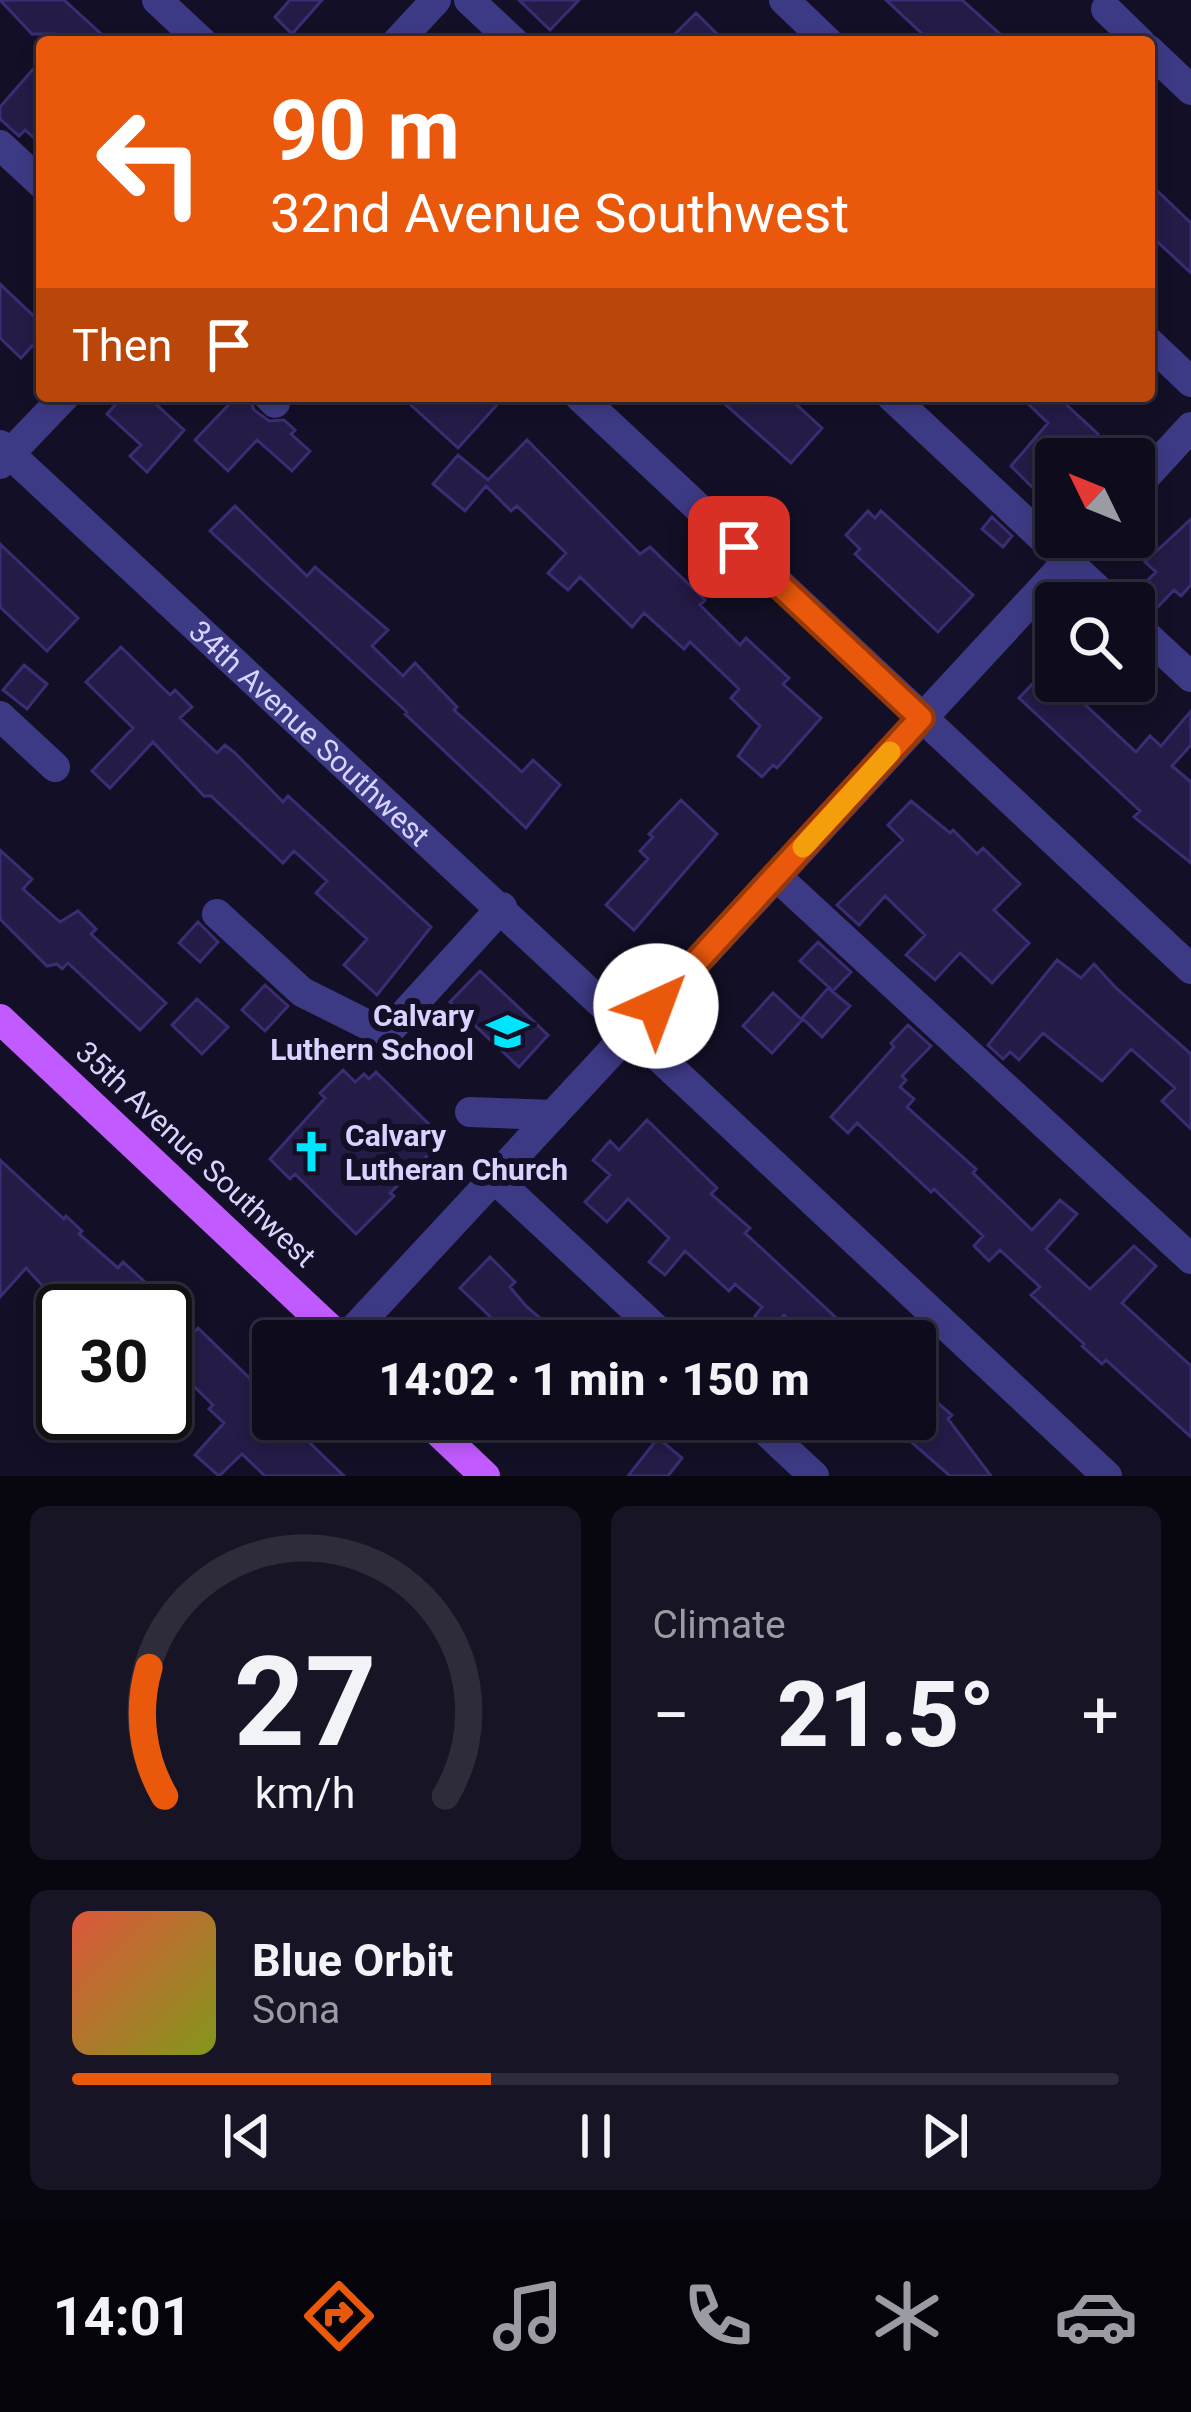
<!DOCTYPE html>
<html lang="en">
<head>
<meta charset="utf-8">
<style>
  :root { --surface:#0e0b1c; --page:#171425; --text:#f1f3f6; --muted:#9b9ba3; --line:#2e2b3b; --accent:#ea580c }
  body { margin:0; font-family:Roboto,sans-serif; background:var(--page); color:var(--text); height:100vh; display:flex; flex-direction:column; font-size:45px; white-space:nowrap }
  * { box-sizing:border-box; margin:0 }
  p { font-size:39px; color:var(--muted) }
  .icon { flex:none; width:66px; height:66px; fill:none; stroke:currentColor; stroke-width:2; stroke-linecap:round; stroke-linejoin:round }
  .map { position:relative; height:1476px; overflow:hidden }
  .details { display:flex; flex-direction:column; gap:30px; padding:30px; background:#08060f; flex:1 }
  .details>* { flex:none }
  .guide { position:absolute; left:36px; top:36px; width:1119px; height:366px; border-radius:12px; box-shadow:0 6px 18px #0003,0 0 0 3px var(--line); background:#ea580c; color:#fff; overflow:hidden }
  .needle { width:78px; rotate:313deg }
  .tools { position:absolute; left:1035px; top:438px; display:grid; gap:24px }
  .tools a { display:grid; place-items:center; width:120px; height:120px; border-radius:12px; background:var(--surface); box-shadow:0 6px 18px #0003,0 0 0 3px var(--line); font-size:60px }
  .speed { position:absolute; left:36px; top:1284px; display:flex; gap:24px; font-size:60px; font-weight:700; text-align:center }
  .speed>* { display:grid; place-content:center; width:156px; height:156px; border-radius:50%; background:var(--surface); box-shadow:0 6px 18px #0003,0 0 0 3px var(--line); line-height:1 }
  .speed .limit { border:6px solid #111; border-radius:18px; background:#fff; color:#111 }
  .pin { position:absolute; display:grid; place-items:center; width:102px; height:102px; color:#fff; margin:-51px; border-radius:24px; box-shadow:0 6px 18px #0006 }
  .me { position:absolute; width:132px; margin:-66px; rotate:43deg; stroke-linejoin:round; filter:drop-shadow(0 0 9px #0008) }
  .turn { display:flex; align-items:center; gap:42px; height:252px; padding:0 36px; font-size:54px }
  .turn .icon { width:156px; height:156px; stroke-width:2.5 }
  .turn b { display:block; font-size:84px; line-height:102px }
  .then { display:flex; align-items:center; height:114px; padding:0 36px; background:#0003; gap:24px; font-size:45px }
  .big { font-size:90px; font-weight:800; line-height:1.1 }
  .details .widget { flex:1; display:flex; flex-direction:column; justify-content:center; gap:18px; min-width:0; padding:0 42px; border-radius:18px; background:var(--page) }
  .details .dial { align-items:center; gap:0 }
  .dial svg { height:312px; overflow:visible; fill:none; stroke:var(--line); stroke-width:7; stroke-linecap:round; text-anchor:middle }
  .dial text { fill:var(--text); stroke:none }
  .song { display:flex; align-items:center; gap:36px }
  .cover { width:144px; height:144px; border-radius:18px; background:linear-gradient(135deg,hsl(10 70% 55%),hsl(70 70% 35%)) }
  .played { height:12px; border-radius:6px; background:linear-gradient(90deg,var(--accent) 40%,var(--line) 40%) }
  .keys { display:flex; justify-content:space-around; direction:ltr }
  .heat { display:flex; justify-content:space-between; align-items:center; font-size:66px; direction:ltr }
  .details .tiles { flex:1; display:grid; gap:30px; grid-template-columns:1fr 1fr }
  .widget:last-child { grid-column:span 2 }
  .trip { position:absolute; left:252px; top:1320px; width:684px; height:120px; border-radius:12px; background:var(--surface); box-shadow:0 6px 18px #0003,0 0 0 3px var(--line); font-weight:800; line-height:120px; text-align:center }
  .tab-bar { display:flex; height:192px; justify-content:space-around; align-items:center; background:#06040b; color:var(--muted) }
  .tab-bar .icon { width:84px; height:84px }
  .tab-bar .on { color:var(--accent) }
  .tab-bar b { font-size:54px; color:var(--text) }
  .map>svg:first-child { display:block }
  .building { fill:#241b47; stroke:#3b2d73; stroke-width:3 }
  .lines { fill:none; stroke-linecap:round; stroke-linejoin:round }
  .minor { stroke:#3d3a85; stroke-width:30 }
  .major { stroke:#c25bff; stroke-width:30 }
  .route-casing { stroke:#983908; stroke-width:30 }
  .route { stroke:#ea580c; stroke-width:21 }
  .slow { stroke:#f59e0b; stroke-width:21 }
  .labels { text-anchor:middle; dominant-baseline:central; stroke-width:12; stroke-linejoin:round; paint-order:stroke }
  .street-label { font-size:30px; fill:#d9d4ff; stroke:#130f26 }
  .poi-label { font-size:30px; font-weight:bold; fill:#d9d4ff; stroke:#130f26; text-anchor:end }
</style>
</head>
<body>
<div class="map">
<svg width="1191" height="1476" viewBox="0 0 1191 1476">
  <rect width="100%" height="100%" fill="#130f26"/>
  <path class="building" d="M 0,0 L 64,0 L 110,42 L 45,42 L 52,34 L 32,34 Z
    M 290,0 L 322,0 L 292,34 L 275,17 Z
    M 519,0 L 579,0 L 550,30 Z
    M 886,0 L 962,0 L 1009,42 L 931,42 Z
    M 696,13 L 725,42 L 667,42 Z
    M 42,59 L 42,145 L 25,130 L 19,136 L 0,119 L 0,107 Z
    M 1149,183 L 1191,223 L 1191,273 L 1149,234 Z
    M 0,284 L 42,324 L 42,335 L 21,358 L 0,338 Z
    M 123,396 L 147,396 L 184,430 L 147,472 L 130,456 L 141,445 L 107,414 Z
    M 237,396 L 249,396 L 254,410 L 269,421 L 284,420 L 295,430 L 291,434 L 310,451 L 292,471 L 257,440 L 228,471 L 195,440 Z
    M 401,396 L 505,396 L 458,448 Z
    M 716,396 L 787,396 L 822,428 L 791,463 Z
    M 1020,396 L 1057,396 L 1098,434 L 1074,459 L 1056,459 L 1056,469 L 1035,490 L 1011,466 L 1048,423 Z
    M 527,440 L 640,554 L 650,547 L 705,600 L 700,605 L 740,645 L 746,638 L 789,678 L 783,684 L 821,718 L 777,768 L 773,765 L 762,777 L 738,756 L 760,726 L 731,698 L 739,689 L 690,642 L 684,649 L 644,613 L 632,627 L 580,577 L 568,590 L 548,573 L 566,553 L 517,506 L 511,511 L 486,486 L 465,511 L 433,484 L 458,455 L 488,480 Z
    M 235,506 L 307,576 L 315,567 L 388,630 L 372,646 L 403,676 L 415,663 L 457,707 L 454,710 L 522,772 L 533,760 L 560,785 L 526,828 L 405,714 L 407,712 L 210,531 Z
    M 868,511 L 875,518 L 881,511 L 973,595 L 938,632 L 855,554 L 860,549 L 846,535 Z
    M 992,517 L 1012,536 L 1003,547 L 982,529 Z
    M 1191,519 L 1191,585 L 1181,596 L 1174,590 L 1151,614 L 1132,596 L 1156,572 L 1145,562 Z
    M 0,544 L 78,618 L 47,651 L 0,607 Z
    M 121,647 L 170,695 L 175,690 L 192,707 L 180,718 L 217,753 L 225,745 L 234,752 L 283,802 L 288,796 L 431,927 L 377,995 L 344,965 L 367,939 L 316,893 L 327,881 L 294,851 L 283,863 L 211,796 L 204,796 L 153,742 L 110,788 L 92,771 L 133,728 L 86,682 Z
    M 1056,659 L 1056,681 L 1096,681 L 1079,699 L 1136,752 L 1150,736 L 1161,746 L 1191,711 L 1191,745 L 1172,766 L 1191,782 L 1191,863 L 1134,817 L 1140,811 L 1019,698 Z
    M 24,665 L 47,684 L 27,709 L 3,690 Z
    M 681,800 L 717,834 L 634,930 L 606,905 L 648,859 L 640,851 L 653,837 L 649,834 Z
    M 911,801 L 950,833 L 953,830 L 977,854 L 983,848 L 1020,884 L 994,910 L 1029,943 L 992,983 L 960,953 L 935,980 L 906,955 L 925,935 L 885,896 L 859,925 L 837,905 L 903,840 L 888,825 Z
    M 0,850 L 32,879 L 23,889 L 60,922 L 78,911 L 96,929 L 91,934 L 166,1003 L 140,1030 L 68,963 L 62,969 L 57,964 L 47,966 L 0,919 Z
    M 198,922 L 218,942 L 200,962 L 179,943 Z
    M 818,942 L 851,972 L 833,991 L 800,961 Z
    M 1057,960 L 1081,978 L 1094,964 L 1116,988 L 1191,1054 L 1191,1129 L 1162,1101 L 1175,1088 L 1131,1049 L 1102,1081 L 1043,1033 L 1019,1060 L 1010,1052 L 1003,1059 L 988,1045 Z
    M 480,971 L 548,1035 L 519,1067 L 450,1002 Z
    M 265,985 L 288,1006 L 265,1031 L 242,1010 Z
    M 828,988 L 850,1006 L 822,1037 L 802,1018 Z
    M 773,993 L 802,1020 L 772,1053 L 743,1026 Z
    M 197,999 L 228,1027 L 202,1054 L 172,1025 Z
    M 908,1025 L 931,1046 L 902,1076 L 906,1080 L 900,1087 L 914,1099 L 907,1107 L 976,1169 L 973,1173 L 1032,1230 L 1060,1200 L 1077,1214 L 1046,1249 L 1090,1289 L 1134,1246 L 1156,1266 L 1122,1303 L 1191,1366 L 1191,1437 L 1106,1360 L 1102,1364 L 1082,1346 L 1084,1344 L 1031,1295 L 1040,1287 L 1000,1250 L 989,1261 L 974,1246 L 983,1236 L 934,1189 L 931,1192 L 857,1123 L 848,1133 L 831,1117 L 894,1047 L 891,1043 Z
    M 343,1070 L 355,1082 L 364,1074 L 369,1079 L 376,1072 L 444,1139 L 390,1193 L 394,1196 L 356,1234 L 295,1174 L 290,1179 L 270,1159 L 325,1098 L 320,1093 Z
    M 647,1120 L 717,1188 L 711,1194 L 750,1228 L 745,1233 L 861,1341 L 812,1341 L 784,1315 L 770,1330 L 755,1316 L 762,1307 L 735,1284 L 729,1291 L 685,1251 L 665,1275 L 649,1262 L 669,1238 L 628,1199 L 607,1222 L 585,1202 L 610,1175 L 593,1160 L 610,1141 L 619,1150 Z
    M 0,1160 L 64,1219 L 66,1216 L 82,1231 L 79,1234 L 118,1268 L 123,1262 L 177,1311 L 95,1311 L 79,1297 L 65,1310 L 26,1268 L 0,1297 Z
    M 490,1257 L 515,1282 L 510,1287 L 526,1306 L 566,1341 L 516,1341 L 460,1288 Z
    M 198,1328 L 266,1394 L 262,1398 L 273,1408 L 273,1419 L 285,1419 L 344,1476 L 265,1476 L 242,1454 L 219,1476 L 195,1455 L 224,1423 L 209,1409 L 213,1405 L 167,1360 Z
    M 915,1391 L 929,1403 L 932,1398 L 952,1415 L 948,1419 L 991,1476 L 950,1476 L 885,1419 L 915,1419 Z
    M 658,1438 L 682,1458 L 668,1476 L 628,1476 Z"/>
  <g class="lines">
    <g class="minor">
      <path d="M 157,0 L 202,42"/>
      <path d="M 469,0 L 514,42"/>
      <path d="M 784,0 L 828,42"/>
      <path d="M 1106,9 L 1140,42"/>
      <path d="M 397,42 L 436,0"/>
      <path d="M 1149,50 L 1191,90"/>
      <path d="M 0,145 L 42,184"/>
      <path d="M 1149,342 L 1191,382"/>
      <path d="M 268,396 L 275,403"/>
      <path d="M 579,396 L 1191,969"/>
      <path d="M 891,396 L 1112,603"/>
      <path id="s1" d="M 0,445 L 618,1019"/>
      <path d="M 0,464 L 65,396"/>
      <path d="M 1134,489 L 1191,427"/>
      <path d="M 1134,624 L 1191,677"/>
      <path d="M 0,716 L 55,767"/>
      <path d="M 776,876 L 1191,1259"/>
      <path d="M 217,914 L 302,992 L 386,1034 L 502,907"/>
      <path d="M 646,1017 L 1090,537"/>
      <path d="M 648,1047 L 1107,1476"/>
      <path d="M 470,1112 L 553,1115"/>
      <path d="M 494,1178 L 669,1341"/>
      <path d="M 343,1341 L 617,1046"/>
      <path d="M 753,1419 L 814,1476"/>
    </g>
    <path class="major" d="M 0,1019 L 343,1341
      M 425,1419 L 485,1476"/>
  </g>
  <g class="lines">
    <defs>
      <path id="route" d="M 656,1006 L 921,718 L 739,547"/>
    </defs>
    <use href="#route" class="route-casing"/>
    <use href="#route" class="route"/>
    <path class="slow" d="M 803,847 L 890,752"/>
  </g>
  <defs>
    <symbol id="school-bare" viewBox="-9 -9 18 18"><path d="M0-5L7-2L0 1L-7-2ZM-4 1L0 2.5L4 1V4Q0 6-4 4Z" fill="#00e5ff" stroke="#130f26" stroke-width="2.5" paint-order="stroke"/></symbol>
    <symbol id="church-bare" viewBox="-9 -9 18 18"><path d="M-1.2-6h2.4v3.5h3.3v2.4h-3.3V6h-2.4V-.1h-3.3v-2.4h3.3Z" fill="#00e5ff" stroke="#130f26" stroke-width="2.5" paint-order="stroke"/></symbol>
  </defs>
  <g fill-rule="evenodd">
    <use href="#school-bare" x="478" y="1002" width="59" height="59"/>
    <use href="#church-bare" x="282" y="1122" width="59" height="59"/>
  </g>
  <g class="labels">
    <g class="street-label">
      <text stroke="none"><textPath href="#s1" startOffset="423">34th Avenue Southwest</textPath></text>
      <text transform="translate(196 1154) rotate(43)">35th Avenue Southwest</text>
    </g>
    <g class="poi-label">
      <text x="474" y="1015">Calvary<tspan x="474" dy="34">Luthern School</tspan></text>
      <text x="345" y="1135" text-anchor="start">Calvary<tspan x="345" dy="34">Lutheran Church</tspan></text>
    </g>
  </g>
</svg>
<div class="tools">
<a><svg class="needle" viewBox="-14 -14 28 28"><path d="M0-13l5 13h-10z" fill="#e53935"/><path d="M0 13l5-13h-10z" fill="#9b9ba3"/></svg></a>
<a><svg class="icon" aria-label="search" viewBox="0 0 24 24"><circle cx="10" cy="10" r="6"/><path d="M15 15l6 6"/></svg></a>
</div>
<div class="speed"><div class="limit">30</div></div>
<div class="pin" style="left:739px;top:547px;background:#d93025"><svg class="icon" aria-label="arrive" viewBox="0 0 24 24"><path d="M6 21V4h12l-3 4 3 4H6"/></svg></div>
<svg class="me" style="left:656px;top:1006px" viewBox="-20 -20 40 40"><circle r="19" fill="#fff"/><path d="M0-13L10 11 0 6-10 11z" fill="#ea580c"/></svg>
<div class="trip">14:02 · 1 min · 150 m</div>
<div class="guide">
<div class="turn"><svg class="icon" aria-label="left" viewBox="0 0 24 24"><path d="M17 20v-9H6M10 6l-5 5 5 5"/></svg><div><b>90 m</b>32nd Avenue Southwest</div></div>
<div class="then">Then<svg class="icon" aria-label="arrive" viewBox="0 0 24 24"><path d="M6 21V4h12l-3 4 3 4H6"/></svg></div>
</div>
</div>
<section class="details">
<div class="tiles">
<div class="widget dial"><svg viewBox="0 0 100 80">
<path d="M14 69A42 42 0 1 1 86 69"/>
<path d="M14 69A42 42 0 0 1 10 36" stroke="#ea580c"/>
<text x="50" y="56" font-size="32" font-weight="700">27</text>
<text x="50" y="72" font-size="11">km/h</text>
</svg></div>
<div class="widget"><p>Climate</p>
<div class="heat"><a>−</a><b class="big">21.5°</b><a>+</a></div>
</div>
<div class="widget">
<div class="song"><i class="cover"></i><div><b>Blue Orbit</b><p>Sona</p></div></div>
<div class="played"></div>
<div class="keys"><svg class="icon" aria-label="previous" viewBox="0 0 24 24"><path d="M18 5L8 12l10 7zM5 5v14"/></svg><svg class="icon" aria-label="pause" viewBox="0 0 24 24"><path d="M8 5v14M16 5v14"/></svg><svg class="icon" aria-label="next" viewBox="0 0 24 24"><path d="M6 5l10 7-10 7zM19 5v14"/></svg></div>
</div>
</div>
</section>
<nav class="tab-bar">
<b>14:01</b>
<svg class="icon on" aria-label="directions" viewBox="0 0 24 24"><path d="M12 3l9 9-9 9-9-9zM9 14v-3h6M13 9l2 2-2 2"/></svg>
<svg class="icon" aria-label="music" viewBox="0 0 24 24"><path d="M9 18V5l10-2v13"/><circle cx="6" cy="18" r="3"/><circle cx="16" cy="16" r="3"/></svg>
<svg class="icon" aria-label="phone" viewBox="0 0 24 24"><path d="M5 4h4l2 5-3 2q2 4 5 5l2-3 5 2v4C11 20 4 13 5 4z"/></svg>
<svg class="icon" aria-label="climate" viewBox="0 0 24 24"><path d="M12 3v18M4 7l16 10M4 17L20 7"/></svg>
<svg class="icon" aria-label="car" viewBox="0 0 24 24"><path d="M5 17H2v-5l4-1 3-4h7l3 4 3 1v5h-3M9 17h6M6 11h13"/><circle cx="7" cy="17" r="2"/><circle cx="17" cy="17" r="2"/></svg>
</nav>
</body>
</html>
